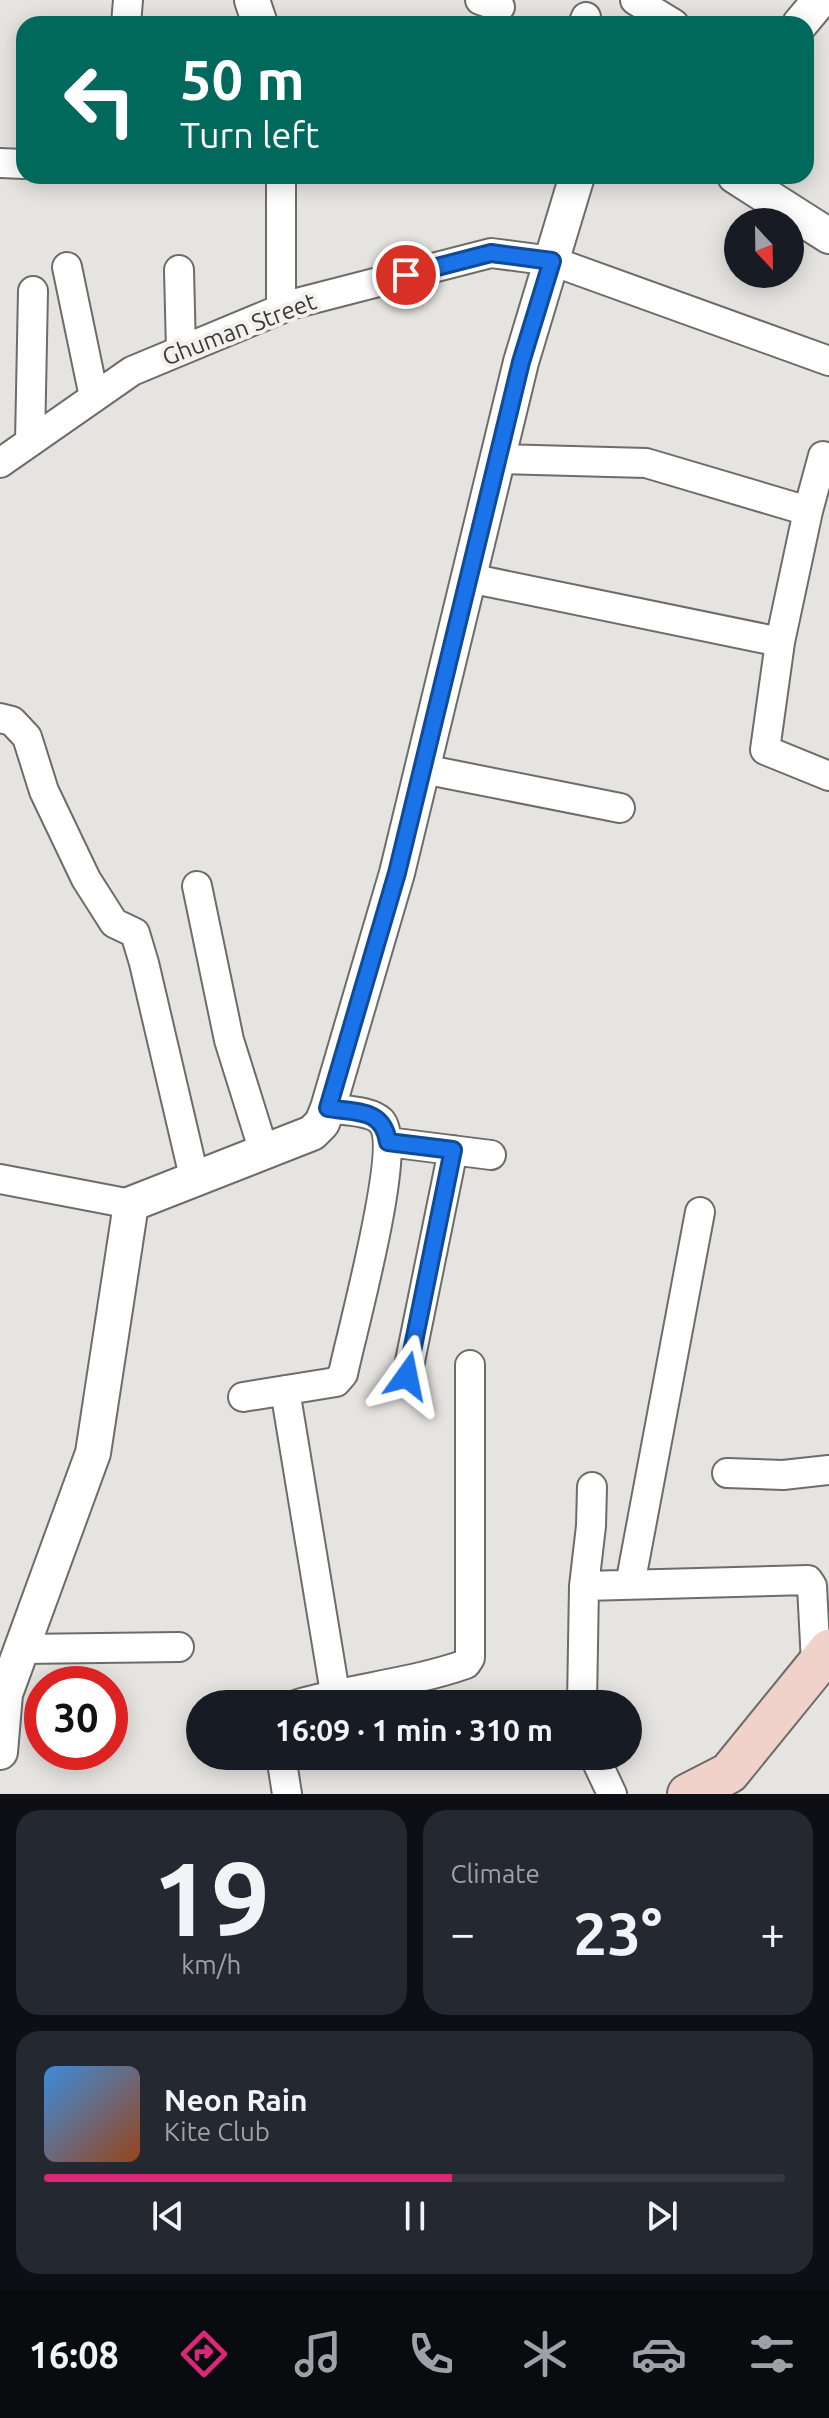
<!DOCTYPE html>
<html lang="en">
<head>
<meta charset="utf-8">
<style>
  :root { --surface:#171b24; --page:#242831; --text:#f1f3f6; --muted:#9ea1a6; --line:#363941; --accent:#db2777 }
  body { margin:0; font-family:Ubuntu,sans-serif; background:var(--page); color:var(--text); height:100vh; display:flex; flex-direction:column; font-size:30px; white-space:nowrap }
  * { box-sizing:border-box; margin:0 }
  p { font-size:26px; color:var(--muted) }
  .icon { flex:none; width:44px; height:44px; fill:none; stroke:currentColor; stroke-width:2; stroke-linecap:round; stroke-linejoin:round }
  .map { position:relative; height:1794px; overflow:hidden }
  .side { display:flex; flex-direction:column; gap:16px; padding:16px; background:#0d0f14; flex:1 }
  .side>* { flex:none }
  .top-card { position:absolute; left:16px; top:16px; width:798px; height:168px; border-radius:24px; box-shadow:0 4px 20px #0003; background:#00695c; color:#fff; overflow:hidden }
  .needle { width:52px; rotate:158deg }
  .tools { position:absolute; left:724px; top:208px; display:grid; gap:16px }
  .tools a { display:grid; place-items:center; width:80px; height:80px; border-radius:50%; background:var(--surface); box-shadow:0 4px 20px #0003; font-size:40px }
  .speed { position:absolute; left:24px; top:1666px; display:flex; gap:16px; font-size:40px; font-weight:700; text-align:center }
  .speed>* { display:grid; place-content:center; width:104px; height:104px; border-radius:50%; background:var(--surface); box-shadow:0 4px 20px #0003; line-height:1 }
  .speed .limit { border:12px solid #d22; background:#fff; color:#111 }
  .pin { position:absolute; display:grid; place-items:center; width:68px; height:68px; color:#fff; margin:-34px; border:4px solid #fff; border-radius:50%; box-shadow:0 2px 8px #0007 }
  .me { position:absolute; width:88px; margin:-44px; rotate:12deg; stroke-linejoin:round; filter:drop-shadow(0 0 6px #0008) }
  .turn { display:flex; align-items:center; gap:28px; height:168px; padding:0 32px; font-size:36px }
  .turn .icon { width:104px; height:104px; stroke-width:2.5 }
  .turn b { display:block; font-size:56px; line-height:68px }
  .big { font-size:60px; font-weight:700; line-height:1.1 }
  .side .card { flex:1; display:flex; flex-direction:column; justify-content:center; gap:12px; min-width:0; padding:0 28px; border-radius:24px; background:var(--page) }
  .side .dial { align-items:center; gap:0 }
  .dial b { font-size:104px; line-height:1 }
  .song { display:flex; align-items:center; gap:24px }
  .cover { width:96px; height:96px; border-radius:12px; background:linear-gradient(135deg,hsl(210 70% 55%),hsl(20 70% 35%)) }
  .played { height:8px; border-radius:4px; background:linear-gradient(90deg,var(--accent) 55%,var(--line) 55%) }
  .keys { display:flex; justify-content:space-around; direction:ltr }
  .heat { display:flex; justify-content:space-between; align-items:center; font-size:44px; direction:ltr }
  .side .tiles { flex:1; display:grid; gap:16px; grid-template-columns:1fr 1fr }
  .card:last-child { grid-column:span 2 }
  .trip { position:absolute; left:186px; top:1690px; width:456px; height:80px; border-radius:40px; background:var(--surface); box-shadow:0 4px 20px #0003; font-weight:700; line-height:80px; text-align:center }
  .dock { display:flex; height:128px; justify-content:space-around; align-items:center; background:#090b0e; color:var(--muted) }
  .dock .icon { width:56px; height:56px }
  .dock .on { color:var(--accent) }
  .dock b { font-size:36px; color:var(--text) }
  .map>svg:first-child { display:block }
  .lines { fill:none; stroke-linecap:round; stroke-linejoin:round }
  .minor-casing { stroke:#6d6c69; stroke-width:32 }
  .tertiary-casing { stroke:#6d6c69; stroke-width:38 }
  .secondary-casing { stroke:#6d6c69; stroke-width:44 }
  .minor { stroke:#fff; stroke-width:28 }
  .tertiary { stroke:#fff; stroke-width:34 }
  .secondary { stroke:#f0d2ca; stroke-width:40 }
  .route-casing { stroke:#114b97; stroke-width:20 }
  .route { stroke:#1a73e8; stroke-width:14 }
  .labels { text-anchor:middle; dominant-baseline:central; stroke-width:8; stroke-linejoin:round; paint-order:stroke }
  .street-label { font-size:24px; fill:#3a3a38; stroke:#f2f1ed }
</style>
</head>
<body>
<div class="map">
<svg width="829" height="1794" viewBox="0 0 829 1794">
  <rect width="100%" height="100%" fill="#e5e4e0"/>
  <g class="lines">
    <defs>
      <path id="minor" d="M 480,0 L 500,7
        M 635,0 L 674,24
        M 126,24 L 128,0
        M 583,24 L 586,17
        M 0,163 L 24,164
        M 67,267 L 94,397
        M 179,270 L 181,350
        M 281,309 L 281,176
        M 30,442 L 33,291
        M 823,456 L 808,511 L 780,642 L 765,750 L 829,776
        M 498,459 L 646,463 L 808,511
        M 0,463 L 132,371 L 293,304 L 491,253 L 552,261 L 829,361
        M 469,578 L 780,642
        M 0,718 L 12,721 L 27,737 L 44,791 L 86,879 L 114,923 L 135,933 L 144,963 L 195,1181
        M 423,769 L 620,808
        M 197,886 L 229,1040 L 264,1152
        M 388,1142 L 491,1155
        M 0,1179 L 131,1204
        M 407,1376 L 453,1150
        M 285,1390 L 335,1693
        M 243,1397 L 336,1382 L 343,1374 C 351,1334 404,1146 381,1121 C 370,1110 343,1111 328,1108
        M 727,1473 L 783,1475 L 829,1470
        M 630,1585 L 700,1212
        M 584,1586 L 808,1580 L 812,1586 L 816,1663
        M 22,1649 L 179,1647
        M 298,1704 C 353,1688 412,1683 466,1664 L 470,1658 L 470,1365
        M 582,1704 L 584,1586 L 591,1526 L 592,1487
        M 281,1756 L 287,1794
        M 594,1756 L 612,1794"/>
      <path id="tertiary" d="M 252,0 L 260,24
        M 800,24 L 820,0
        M 735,176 L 829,236
        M 0,1752 L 5,1694 L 93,1453 L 131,1204 L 312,1133 L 322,1123 L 328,1108 L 397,873 L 521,362 L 577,176"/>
      <path id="secondary" d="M 688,1794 L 729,1773 L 829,1650"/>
    </defs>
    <use href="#minor" class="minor-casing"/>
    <use href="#tertiary" class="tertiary-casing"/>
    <use href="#secondary" class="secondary-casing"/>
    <use href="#minor" class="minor"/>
    <use href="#tertiary" class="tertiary"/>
    <use href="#secondary" class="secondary"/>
  </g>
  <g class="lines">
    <defs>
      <path id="route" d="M 406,275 L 491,253 L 552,261 L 521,362 L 397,873 L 328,1108 C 356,1113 383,1108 388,1142 L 453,1150 L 407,1376"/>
    </defs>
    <use href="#route" class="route-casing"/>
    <use href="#route" class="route"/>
  </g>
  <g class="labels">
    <g class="street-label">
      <text transform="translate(239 329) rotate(-21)">Ghuman Street</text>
    </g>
  </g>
</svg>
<div class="tools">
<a><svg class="needle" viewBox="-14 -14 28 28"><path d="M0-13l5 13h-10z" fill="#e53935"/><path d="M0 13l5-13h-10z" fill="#9ea1a6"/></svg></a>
</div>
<div class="speed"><div class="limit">30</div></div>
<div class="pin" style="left:406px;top:275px;background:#d93025"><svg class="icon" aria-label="arrive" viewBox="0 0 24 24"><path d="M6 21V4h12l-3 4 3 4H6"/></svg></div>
<svg class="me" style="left:407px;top:1376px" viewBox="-20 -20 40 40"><path d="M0-17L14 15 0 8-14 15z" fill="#1a73e8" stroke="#fff" stroke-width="4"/></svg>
<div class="trip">16:09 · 1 min · 310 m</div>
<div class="top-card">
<div class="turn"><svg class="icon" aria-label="left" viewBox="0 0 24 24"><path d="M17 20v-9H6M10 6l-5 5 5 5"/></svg><div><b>50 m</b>Turn left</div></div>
</div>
</div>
<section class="side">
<div class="tiles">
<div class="card dial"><b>19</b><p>km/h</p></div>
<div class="card"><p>Climate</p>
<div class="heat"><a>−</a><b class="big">23°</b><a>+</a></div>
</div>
<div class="card">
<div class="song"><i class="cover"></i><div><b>Neon Rain</b><p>Kite Club</p></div></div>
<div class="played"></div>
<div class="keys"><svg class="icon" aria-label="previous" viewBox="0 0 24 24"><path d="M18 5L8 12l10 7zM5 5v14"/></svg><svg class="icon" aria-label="pause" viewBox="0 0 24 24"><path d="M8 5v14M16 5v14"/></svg><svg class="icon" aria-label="next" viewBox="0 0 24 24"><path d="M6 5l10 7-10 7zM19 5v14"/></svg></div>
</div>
</div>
</section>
<nav class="dock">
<b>16:08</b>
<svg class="icon on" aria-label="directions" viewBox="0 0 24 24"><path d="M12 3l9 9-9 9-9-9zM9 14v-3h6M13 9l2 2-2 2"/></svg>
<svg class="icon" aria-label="music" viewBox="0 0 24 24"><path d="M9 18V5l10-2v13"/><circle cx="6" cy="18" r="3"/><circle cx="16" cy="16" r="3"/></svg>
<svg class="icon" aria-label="phone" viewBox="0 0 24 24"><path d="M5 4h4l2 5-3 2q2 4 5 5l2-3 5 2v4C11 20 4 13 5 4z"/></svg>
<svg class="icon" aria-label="climate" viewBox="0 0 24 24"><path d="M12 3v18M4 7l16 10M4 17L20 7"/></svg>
<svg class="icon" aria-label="car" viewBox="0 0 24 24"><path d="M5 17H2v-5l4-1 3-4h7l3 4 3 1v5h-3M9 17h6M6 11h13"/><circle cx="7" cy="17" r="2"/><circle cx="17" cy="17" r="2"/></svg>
<svg class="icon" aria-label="filters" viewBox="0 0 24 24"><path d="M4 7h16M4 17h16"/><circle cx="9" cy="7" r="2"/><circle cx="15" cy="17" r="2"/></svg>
</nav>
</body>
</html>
